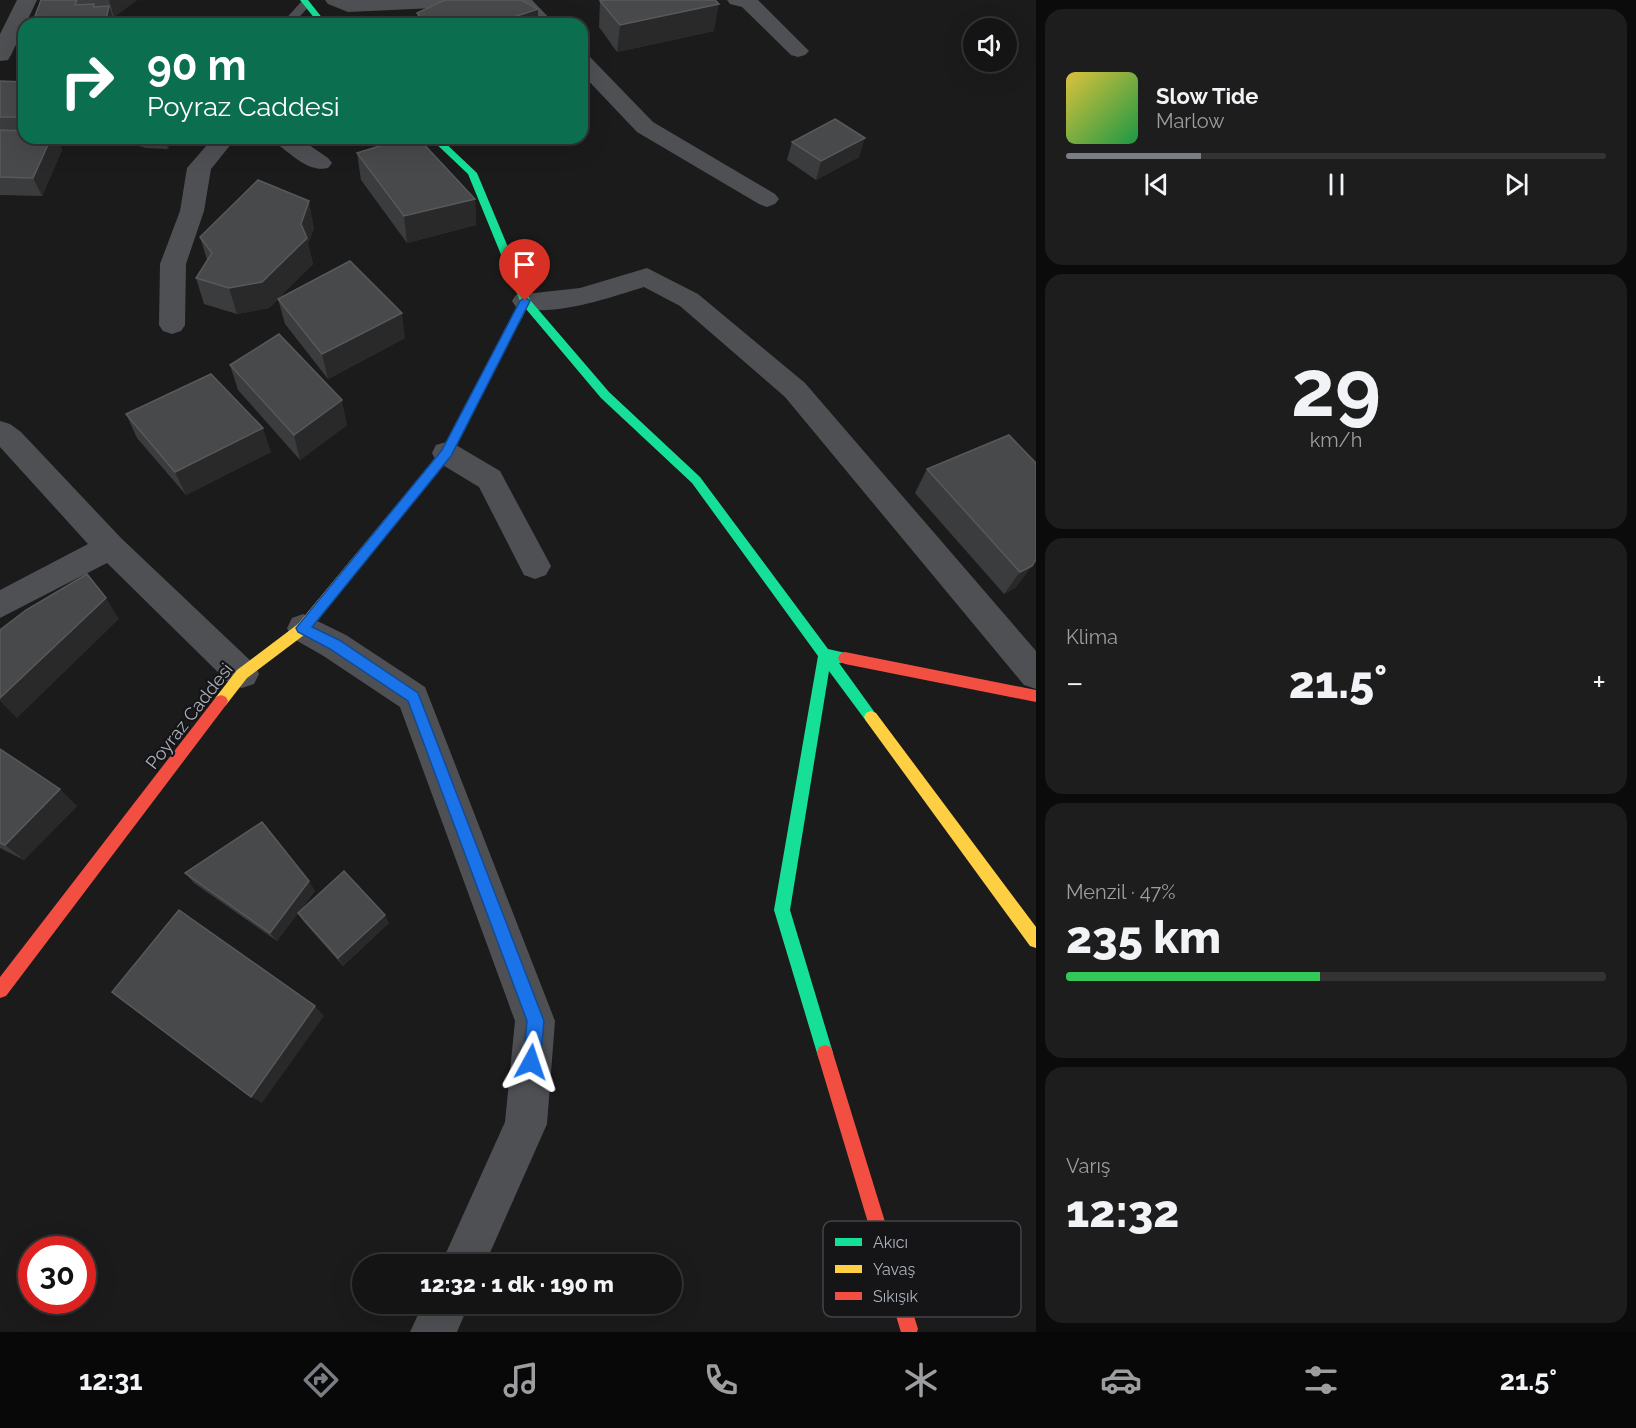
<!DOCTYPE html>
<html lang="tr">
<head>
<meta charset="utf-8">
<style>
  :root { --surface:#141414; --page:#1d1d1d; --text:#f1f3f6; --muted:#9d9ea0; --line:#333334; --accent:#797d84 }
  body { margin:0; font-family:Raleway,sans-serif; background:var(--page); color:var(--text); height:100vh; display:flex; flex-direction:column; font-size:22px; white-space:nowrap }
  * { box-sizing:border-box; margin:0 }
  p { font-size:20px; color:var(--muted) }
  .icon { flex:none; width:33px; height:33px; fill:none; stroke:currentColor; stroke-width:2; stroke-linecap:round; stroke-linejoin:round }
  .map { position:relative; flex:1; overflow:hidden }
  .details { display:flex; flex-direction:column; gap:9px; padding:9px; background:#0b0b0b; width:600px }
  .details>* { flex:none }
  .banner { position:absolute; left:18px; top:18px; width:570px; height:126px; border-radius:18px; box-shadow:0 6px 24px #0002,0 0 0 2px var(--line); background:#0b6e4f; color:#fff; overflow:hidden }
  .controls { position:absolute; left:963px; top:18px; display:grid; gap:12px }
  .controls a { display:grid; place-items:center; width:54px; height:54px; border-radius:50%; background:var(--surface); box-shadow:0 6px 24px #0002,0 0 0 2px var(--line); font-size:30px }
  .speed { position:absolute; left:18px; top:1236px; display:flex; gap:12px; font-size:30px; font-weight:700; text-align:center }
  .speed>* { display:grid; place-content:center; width:78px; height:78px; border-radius:50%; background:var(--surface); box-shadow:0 6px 24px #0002,0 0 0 2px var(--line); line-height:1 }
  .speed .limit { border:9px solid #d22; background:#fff; color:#111 }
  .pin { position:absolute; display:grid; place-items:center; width:51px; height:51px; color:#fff; margin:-62px -26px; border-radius:50% 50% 50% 0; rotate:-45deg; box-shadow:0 0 6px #0007 }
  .pin .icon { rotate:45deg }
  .me { position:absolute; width:66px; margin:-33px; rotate:5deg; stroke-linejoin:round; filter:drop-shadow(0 0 4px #0008) }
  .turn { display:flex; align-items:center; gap:21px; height:126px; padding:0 30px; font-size:27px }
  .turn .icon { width:78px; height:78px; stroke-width:2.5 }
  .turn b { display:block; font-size:42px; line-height:51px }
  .big { font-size:45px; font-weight:800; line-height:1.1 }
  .details .tile { flex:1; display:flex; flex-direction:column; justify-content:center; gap:9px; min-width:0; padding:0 21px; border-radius:18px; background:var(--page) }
  .details .dial { align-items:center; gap:0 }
  .dial b { font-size:78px; line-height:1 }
  .song { display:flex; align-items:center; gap:18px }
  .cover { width:72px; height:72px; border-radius:9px; background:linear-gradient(135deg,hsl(50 70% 55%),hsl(140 70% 35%)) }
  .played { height:6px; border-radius:3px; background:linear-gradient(90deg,var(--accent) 25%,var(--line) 25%) }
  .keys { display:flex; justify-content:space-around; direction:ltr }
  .heat { display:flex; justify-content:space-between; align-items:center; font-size:33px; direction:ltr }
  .charge { height:9px; border-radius:4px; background:linear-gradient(90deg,#34c759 47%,var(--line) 0) }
  .trip { position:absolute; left:352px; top:1254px; width:330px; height:60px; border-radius:30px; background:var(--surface); box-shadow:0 6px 24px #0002,0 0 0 2px var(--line); font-weight:800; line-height:60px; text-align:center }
  .menu { display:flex; height:96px; justify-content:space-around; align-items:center; background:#080808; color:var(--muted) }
  .menu .icon { width:42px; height:42px }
  .menu .current { color:var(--accent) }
  .menu b { font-size:27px; color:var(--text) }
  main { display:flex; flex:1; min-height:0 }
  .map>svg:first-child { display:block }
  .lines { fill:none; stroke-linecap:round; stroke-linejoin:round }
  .lane { fill:#4e5054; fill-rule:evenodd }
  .street { fill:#4e5054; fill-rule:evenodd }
  .fast { fill:#16e098; fill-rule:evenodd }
  .slow { fill:#ffcf43; fill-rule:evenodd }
  .jam { fill:#f24e42; fill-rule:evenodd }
  .wall { fill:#3b3c3d }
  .shaded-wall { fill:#292929 }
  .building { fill:#48494a; stroke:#57595c; stroke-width:1.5 }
  .route { fill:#1a73e8; stroke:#114b97; stroke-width:1.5 }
  .labels { text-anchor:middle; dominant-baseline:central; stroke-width:4.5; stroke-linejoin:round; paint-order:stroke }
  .street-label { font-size:18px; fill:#acb2bc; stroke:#151517 }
  .key { fill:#151517; stroke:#424449; stroke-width:1.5 }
  .key-label { font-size:16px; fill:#acb2bc }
</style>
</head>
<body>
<main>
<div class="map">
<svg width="1036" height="1332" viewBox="0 0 1036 1332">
  <rect width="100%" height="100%" fill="#1b1b1b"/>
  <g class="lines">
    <path class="lane" d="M 305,1 L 311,4 L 293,24 L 281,24 L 301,2 Z"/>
    <path class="street" d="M 17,0 L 37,0 L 11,55 L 8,60 L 0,61 L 0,34 Z
      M 325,0 L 488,0 L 485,4 L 478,6 L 348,12 L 328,4 Z
      M 511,0 L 532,0 L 555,24 L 533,24 Z
      M 727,0 L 758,0 L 809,51 L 805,55 L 798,57 L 791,55 L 742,7 L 730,4 Z
      M 582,56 L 590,57 L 653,122 L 775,194 L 779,199 L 775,204 L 767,207 L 759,204 L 637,132 L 582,74 Z
      M 213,138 L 236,138 L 211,169 L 204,211 L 186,264 L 185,325 L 181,331 L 172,334 L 163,331 L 159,325 L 160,264 L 180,211 L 187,168 Z
      M 273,138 L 299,138 L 328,158 L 332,163 L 328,168 C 309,173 291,154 276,143 Z
      M 647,268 L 698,294 L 805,383 L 1036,651 L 1036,689 L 1024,685 L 785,397 L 680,306 L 644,287 C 608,298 553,318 516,307 L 512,301 L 516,295 L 580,288 Z
      M 0,421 L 10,424 L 21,432 L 121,538 L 254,664 L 259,674 L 254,684 L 242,688 L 230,684 L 107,563 L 0,618 L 0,590 L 88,544 L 0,447 Z
      M 446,442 L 456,445 L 500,471 L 551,566 L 546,575 L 535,579 L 524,575 L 479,487 L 436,461 L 432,453 L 436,445 Z
      M 303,614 L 346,635 L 425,687 L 555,1021 L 547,1124 L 485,1264 L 441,1264 L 505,1122 L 515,1021 L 400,707 L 322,655 L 292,638 L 287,628 L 292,618 Z
      M 423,1304 L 469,1304 L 457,1332 L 410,1332 Z"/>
    <path class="fast" d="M 300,0 L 308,0 L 327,24 L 319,24 Z
      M 430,138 L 440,138 L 477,173 L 530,300 L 609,392 L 700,477 L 828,649 L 850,654 L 852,658 L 850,662 L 839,663 L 878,717 L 876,721 L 871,723 L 866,721 L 829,671 L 790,910 L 833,1053 L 831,1059 L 825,1061 L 819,1059 L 817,1053 L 774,910 L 818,656 L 692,483 L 601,398 L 526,309 L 522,318 L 514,318 L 513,315 L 520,301 L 468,174 Z"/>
    <path class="slow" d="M 518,311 L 523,315 L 450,456 L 308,632 L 247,678 L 226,705 L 221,707 L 216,705 L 214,701 L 216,697 L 237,670 L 298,624 L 442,450 L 513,315 Z
      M 871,711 L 876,713 L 1036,927 L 1036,948 L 1030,946 L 866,721 L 864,717 L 866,713 Z"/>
    <path class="jam" d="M 845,652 L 1036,690 L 1036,702 L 845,664 L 840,662 L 838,658 L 840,654 Z
      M 221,695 L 226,697 L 228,701 L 226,705 L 6,996 L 0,998 L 0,977 L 216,697 Z
      M 825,1045 L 831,1047 L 833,1053 L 918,1329 L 917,1332 L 901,1332 L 900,1329 L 817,1053 L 819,1047 Z"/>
  </g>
  <path class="wall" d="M 41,0 L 137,0 L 114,17 L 112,16 L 115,24 L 32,24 Z
    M 600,1 L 714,31 L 617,52 L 599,27 Z
    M 538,9 L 538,24 L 418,24 L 417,13 Z
    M 0,81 L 24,82 L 24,138 L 80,138 L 76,145 L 60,145 L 62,150 L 42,196 L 0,195 Z
    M 118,138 L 171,138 L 168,149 L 146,148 L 139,146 L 137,141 L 121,141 Z
    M 792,142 L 859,157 L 816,180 L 787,160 Z
    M 357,153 L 475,199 L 476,225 L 407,243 L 361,180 Z
    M 314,228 L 308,244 L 313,264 L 278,298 L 405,338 L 328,379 L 285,324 L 278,299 L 269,308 L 237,314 L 204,304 L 196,278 L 207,260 L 200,237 Z
    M 230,365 L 347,425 L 300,460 L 238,390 Z
    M 126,414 L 271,452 L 186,495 L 137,438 Z
    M 927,469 L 1036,560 L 1015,588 L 1004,594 L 915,493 Z
    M 0,749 L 77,806 L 24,860 L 0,848 Z
    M 185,873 L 315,891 L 300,911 L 389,923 L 343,966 L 304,922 L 298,913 L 277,941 L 194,883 Z"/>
  <path class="shaded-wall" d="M 109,0 L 137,0 L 114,17 Z
    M 719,4 L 714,31 L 617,52 L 620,25 Z
    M 109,6 L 115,24 L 105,24 Z
    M 538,9 L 538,24 L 492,24 Z
    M 582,66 L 584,66 L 582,100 Z
    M 51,138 L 57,138 L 62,150 L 42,196 L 33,178 Z
    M 73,138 L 80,138 L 76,145 Z
    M 164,138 L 171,138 L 168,149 Z
    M 865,138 L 859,157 L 816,180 L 821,161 Z
    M 475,199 L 476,225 L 407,243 L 404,216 Z
    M 309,201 L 314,228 L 308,244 L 313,264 L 269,308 L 237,314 L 229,288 L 301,224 Z
    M 402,313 L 405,338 L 328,379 L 322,354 Z
    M 342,400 L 347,425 L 300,460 L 294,435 Z
    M 263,428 L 271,452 L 186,495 L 175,472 Z
    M 1032,566 L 1015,588 L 1004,594 L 1020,572 Z
    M 106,598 L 119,619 L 17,718 L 0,701 L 0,698 Z
    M 60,789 L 77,806 L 24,860 L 5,845 Z
    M 309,881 L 315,891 L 277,941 L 270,933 Z
    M 385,915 L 389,923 L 343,966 L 338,958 Z
    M 315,1006 L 324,1016 L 262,1103 L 251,1097 Z"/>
  <path class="building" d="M 41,0 L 77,0 L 75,5 L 94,4 L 94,7 L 109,6 L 105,24 L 32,24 Z
    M 445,0 L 521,0 L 538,9 L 492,24 L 426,24 L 417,13 Z
    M 604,0 L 715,0 L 719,4 L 620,25 L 600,1 Z
    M 0,81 L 24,82 L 24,117 L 0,117 Z
    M 835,119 L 865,138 L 821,161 L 792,142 Z
    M 0,130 L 24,131 L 24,138 L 51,138 L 33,178 L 0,177 Z
    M 406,138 L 418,138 L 475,199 L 404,216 L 357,153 Z
    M 258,180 L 309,201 L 301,224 L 307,238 L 262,282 L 229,288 L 196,278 L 212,253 L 200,237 Z
    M 350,261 L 402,313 L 322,354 L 278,299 Z
    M 279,334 L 342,400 L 294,435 L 230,365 Z
    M 211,374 L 263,428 L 175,472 L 126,414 Z
    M 1009,435 L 1036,463 L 1036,560 L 1032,566 L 1020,572 L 927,469 Z
    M 87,574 L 106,598 L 0,698 L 0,630 L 26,610 Z
    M 0,749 L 60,789 L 5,845 L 0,843 Z
    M 262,822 L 309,881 L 270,933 L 185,873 Z
    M 344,871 L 385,915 L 338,958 L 298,913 Z
    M 179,910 L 315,1006 L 251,1097 L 112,992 Z"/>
  <path class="route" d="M 525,297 L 530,301 L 451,456 L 312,627 L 339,640 L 418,693 L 544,1021 L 540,1062 L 537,1068 L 531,1071 L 526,1068 L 523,1062 L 527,1021 L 408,701 L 330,649 L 298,632 L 296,628 L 442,450 L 520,301 Z"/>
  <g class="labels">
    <g class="street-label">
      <text transform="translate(189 716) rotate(-52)">Poyraz Caddesi</text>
    </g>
  </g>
  <rect x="823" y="1221" width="198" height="96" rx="9" class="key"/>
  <rect x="835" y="1238" width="27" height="8" fill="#16e098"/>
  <rect x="835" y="1265" width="27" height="8" fill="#ffcf43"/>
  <rect x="835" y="1292" width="27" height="8" fill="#f24e42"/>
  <g class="key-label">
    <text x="873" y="1248">Akıcı</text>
    <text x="873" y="1275">Yavaş</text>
    <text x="873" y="1302">Sıkışık</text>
  </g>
</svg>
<div class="controls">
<a><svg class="icon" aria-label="sound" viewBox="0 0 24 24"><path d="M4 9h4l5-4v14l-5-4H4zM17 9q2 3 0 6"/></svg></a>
</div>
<div class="speed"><div class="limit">30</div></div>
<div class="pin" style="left:525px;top:301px;background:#d93025"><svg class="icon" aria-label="arrive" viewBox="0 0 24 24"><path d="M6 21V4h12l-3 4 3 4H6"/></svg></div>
<svg class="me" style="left:531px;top:1062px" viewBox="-20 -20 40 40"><path d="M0-17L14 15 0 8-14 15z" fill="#1a73e8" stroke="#fff" stroke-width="4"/></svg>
<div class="trip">12:32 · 1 dk · 190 m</div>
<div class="banner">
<div class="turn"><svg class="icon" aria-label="right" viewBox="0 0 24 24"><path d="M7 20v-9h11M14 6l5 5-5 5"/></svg><div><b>90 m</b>Poyraz Caddesi</div></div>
</div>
</div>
<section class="details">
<div class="tile">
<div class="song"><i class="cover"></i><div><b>Slow Tide</b><p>Marlow</p></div></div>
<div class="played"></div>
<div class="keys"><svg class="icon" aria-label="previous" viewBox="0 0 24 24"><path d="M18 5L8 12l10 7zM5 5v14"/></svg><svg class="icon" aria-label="pause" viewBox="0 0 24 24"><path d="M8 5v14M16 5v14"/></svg><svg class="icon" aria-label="next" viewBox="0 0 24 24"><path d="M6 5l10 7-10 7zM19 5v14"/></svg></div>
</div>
<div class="tile dial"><b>29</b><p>km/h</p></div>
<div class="tile"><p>Klima</p>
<div class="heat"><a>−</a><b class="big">21.5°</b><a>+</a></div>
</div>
<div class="tile"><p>Menzil · 47%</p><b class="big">235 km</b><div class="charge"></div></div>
<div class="tile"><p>Varış</p><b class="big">12:32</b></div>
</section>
</main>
<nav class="menu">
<b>12:31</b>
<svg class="icon current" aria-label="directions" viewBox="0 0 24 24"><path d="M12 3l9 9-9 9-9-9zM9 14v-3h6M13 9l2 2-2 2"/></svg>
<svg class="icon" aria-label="music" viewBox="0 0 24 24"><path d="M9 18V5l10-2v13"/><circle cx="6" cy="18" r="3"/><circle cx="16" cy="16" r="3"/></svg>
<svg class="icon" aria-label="phone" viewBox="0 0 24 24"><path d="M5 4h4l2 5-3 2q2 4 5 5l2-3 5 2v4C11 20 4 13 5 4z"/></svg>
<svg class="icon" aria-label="climate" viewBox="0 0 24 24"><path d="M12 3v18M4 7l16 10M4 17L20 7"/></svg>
<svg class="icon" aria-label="car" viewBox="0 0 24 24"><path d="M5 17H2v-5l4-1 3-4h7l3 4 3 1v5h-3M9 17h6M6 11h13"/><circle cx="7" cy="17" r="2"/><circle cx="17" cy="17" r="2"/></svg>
<svg class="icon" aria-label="filters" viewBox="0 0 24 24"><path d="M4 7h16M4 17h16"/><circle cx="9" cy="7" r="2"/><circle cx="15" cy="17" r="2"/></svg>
<b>21.5°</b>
</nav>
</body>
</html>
